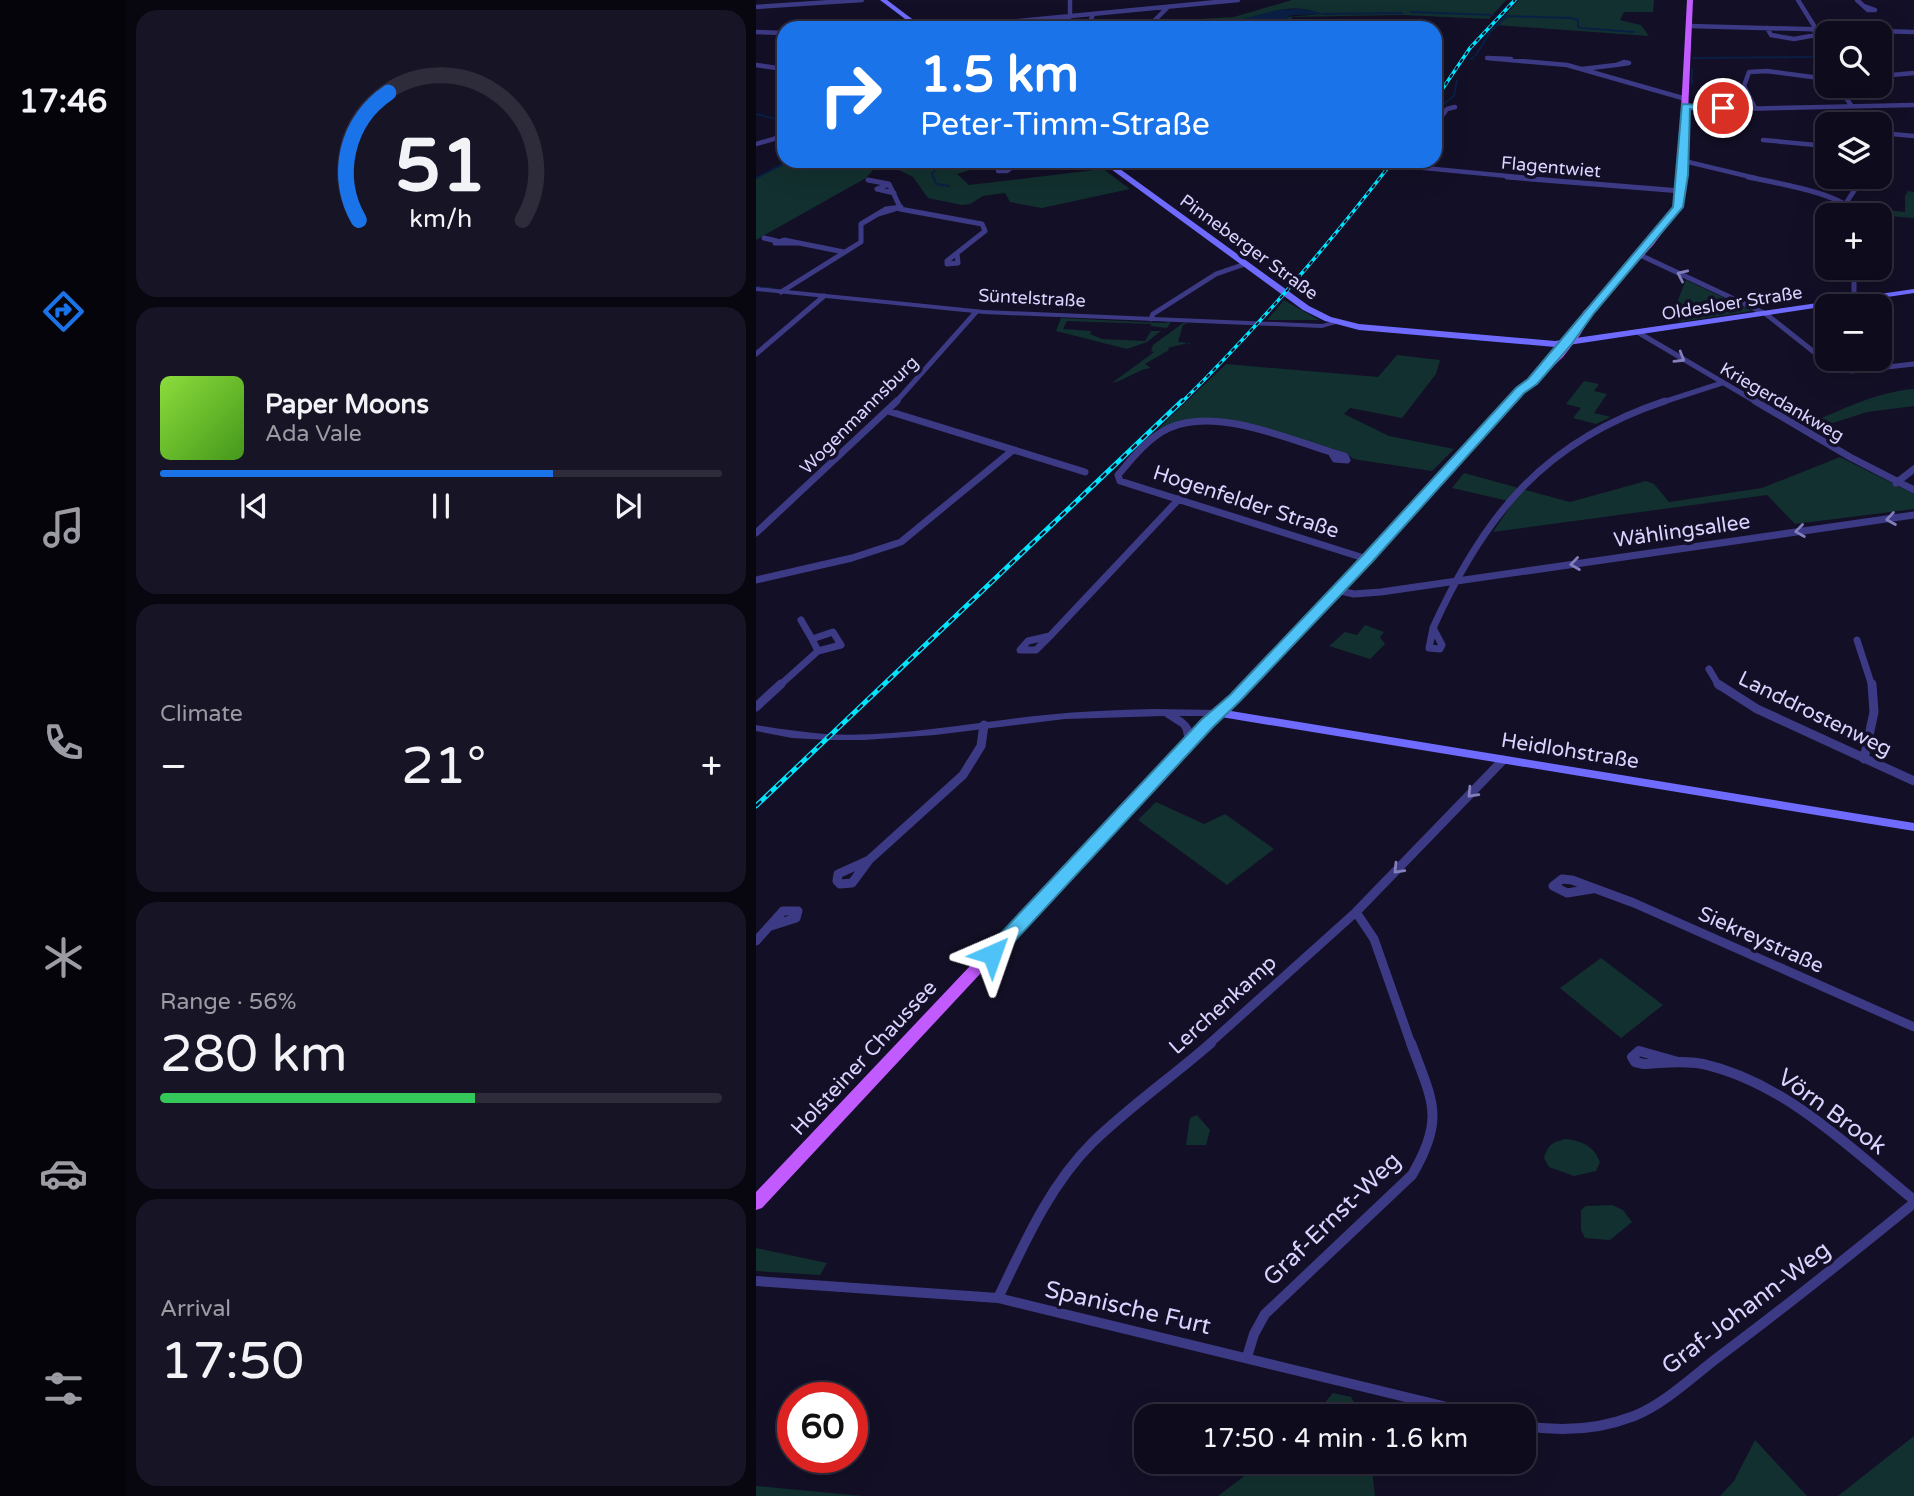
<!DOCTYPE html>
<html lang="en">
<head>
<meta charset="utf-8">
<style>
  :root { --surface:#0e0b1c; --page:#171425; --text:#f1f3f6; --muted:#9b9ba3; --line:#2e2b3b; --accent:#1a73e8 }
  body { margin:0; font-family:"Varela Round",sans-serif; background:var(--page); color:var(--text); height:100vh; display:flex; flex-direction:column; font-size:26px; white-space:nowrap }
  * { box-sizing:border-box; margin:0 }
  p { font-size:23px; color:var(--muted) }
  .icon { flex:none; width:38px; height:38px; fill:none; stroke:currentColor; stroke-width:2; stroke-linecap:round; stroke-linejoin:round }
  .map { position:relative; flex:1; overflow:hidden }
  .panel { display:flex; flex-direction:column; gap:10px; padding:10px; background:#08060f; width:630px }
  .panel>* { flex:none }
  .guide { position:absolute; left:21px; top:21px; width:665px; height:147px; border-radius:21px; box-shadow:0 7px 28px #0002,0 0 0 2px var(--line); background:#1a73e8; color:#fff; overflow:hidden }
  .tools { position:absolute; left:1059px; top:21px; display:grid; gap:14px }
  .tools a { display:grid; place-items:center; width:77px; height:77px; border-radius:14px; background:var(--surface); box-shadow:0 7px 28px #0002,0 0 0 2px var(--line); font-size:35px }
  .speed { position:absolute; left:21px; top:1382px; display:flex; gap:14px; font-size:35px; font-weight:700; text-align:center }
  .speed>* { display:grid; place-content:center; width:91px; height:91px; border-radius:50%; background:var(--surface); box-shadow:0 7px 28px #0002,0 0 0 2px var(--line); line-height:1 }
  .speed .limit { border:10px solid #d22; background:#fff; color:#111 }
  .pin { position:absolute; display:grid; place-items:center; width:60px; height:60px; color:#fff; margin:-30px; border:4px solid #fff; border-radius:50%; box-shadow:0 2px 7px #0007 }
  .me { position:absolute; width:77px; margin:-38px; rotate:43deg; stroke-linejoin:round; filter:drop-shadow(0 0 5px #0008) }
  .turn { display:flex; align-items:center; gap:24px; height:147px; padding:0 28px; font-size:32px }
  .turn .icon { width:91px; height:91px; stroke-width:2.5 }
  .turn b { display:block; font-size:49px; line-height:60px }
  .big { font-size:52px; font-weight:600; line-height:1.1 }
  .panel .widget { flex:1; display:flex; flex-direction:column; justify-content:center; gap:10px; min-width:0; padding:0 24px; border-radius:21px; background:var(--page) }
  .panel .dial { align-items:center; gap:0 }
  .dial svg { height:182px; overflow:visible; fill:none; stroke:var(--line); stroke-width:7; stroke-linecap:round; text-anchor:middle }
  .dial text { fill:var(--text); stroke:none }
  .song { display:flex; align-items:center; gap:21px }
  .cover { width:84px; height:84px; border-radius:10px; background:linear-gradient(135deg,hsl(90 70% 55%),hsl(100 70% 35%)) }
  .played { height:7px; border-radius:4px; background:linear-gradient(90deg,var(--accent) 70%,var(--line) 70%) }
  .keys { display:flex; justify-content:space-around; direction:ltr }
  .heat { display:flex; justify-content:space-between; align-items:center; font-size:38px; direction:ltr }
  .charge { height:10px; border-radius:5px; background:linear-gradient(90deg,#34c759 56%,var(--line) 0) }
  .trip { position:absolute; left:378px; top:1404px; width:402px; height:70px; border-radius:21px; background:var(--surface); box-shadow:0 7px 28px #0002,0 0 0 2px var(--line); font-weight:600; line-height:70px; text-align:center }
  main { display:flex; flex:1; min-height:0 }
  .dock { display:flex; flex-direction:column; width:126px; justify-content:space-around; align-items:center; background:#06040b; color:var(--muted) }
  .dock .icon { width:49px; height:49px }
  .dock .on { color:var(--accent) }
  .dock b { font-size:32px; color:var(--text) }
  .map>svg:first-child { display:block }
  .green { fill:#12302f }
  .water { fill:#0a1f44 }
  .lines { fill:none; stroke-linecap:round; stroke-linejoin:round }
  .stream { stroke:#0a1f44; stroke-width:2 }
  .minor-far4 { stroke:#3d3a85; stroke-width:4.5 }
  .minor-far3 { stroke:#3d3a85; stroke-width:5 }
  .minor-far2 { stroke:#3d3a85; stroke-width:7 }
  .minor-far1 { stroke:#3d3a85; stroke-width:9 }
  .minor { stroke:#3d3a85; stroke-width:10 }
  .tertiary { fill:#3d3a85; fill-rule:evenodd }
  .secondary { fill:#6f6bff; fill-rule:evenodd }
  .primary { fill:#c25bff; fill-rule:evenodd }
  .rail-far1-casing { stroke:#00e5ff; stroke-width:3.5 }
  .rail-casing { stroke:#00e5ff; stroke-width:5 }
  .rail-far1 { stroke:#130f26; stroke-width:2; stroke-dasharray:4.5; stroke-linecap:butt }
  .rail { stroke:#130f26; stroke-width:2.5; stroke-dasharray:7; stroke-linecap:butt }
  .oneway { stroke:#837fbc }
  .route { fill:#4fc3f7; stroke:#337fa1; stroke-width:2 }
  .labels { text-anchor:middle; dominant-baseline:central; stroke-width:7; stroke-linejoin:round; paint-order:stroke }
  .far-street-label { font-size:18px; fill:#d9d4ff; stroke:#130f26 }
  .street-label { font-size:21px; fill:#d9d4ff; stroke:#130f26 }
  .near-street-label { font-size:24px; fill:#d9d4ff; stroke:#130f26 }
</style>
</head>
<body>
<main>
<nav class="dock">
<b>17:46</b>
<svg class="icon on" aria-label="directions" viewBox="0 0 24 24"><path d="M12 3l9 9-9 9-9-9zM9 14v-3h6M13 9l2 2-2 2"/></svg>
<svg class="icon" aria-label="music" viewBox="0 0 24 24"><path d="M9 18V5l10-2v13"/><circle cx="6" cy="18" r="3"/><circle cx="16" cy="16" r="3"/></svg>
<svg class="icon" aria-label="phone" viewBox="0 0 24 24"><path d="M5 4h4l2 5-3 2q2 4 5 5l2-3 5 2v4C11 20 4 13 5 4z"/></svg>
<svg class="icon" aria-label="climate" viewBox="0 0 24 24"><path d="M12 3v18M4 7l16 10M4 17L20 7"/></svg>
<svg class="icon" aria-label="car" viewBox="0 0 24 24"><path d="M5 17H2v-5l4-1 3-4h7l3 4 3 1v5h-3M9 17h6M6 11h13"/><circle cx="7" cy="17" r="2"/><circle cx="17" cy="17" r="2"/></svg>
<svg class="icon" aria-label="filters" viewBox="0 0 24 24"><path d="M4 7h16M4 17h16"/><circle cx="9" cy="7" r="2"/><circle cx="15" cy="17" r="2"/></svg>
</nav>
<section class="panel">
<div class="widget dial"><svg viewBox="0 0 100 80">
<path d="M14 69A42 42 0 1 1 86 69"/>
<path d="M14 69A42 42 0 0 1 27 13" stroke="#1a73e8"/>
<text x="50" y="56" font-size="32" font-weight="700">51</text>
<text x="50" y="72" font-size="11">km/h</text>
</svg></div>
<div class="widget">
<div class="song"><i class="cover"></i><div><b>Paper Moons</b><p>Ada Vale</p></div></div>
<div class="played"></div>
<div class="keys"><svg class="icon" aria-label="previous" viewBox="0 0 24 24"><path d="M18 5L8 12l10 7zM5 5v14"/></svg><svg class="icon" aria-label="pause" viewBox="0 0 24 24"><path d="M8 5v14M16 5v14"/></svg><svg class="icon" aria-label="next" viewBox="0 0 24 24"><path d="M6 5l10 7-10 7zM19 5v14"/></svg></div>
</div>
<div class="widget"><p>Climate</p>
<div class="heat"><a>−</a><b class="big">21°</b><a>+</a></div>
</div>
<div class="widget"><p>Range · 56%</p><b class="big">280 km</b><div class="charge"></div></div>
<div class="widget"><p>Arrival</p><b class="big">17:50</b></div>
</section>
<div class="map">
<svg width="1158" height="1496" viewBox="0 0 1158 1496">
  <rect width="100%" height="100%" fill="#130f26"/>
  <path class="green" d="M 536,0 L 750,0 L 733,19 L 646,15 L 536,17 L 535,28 L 532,28 L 532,17 L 564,14 C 535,0 507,17 478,21 C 465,23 452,20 440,23 C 432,24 427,28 419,28 L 425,20 L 478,17 Z
    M 763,0 L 898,0 L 897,12 L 868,12 L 864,20 L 885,25 L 893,36 L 740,25 Z
    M 34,161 L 181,161 L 177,165 L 179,169 L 184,168 L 183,165 L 191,161 L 220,161 L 214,170 L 201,174 L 213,185 L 347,169 L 374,189 L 286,208 L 254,202 L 249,193 L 227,196 L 214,204 L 206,205 L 172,198 L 157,177 L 125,161 L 110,178 L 0,240 L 0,179 Z
    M 1152,191 L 1158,192 L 1158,218 L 1105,214 L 1107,207 L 1149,212 L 1149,196 Z
    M 930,280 L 996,311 L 923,322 L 918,310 Z
    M 528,300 L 563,320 L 511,320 Z
    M 305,318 L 406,323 L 415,322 L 411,328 L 395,326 L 395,324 L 311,321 L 307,329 L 335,331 L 334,334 L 346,339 L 389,341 L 395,331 L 405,331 L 391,342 L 371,349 L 300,331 Z
    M 427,323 L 432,323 L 427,325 L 422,342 L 434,343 L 435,345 L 432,343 L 412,348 L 413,350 L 389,364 L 395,368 C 382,369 370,380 356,383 L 398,352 L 395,351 L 397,345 Z
    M 641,355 L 684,360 L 680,374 L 646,418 L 594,408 L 588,414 L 633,436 L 698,449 L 676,471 L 597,459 L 591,453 L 463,418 L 430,419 L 402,429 L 470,364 L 622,377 Z
    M 828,381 L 843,384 L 838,391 L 851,394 L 838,413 L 855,417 L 840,424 L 817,418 L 825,408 L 810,404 Z
    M 1158,389 L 1158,406 L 1111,412 L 1058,429 L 1051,424 C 1087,410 1118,392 1158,389 Z
    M 1084,457 L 1158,494 L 1158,509 L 1039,524 L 1011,495 L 737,532 L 757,502 L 696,488 L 708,473 L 814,502 L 890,481 L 898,484 L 913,502 L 1006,488 Z
    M 609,625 L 628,632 L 624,637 L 629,644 L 614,659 L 573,646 L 589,632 L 601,635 Z
    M 400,802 L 448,824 L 469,814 L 518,849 L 471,885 L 382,820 Z
    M 845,958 L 907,1005 L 865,1038 L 804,988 Z
    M 441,1115 L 454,1130 L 450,1145 L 430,1145 L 434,1118 Z
    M 810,1139 C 826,1141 838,1146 844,1162 L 840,1171 L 818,1176 L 793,1167 L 788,1158 C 792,1145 796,1142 810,1139 Z
    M 856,1205 L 867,1210 L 876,1222 L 854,1240 L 829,1238 L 825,1230 L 825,1210 L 830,1206 Z
    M 0,1248 L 71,1263 L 64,1275 L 0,1271 Z
    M 577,1393 L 595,1397 L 607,1416 L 557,1416 Z
    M 1158,1436 L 1158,1496 L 1082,1496 Z
    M 999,1440 L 1051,1496 L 964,1496 L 978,1481 Z
    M 508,1461 L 615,1461 L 619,1496 L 462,1496 Z
    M 0,1486 L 107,1496 L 0,1496 Z"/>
  <path class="water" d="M 545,9 L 571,14 L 536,15 L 532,17 L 532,28 L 427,28 L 437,23 L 478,21 L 522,10 Z"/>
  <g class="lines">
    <path class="stream" d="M 655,12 L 737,15
      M 567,14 L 646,13
      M 748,16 L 815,18 L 822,20 L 822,27 L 825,28 L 878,32
      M 720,55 L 734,32 L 751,16
      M 937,58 L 1071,57
      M 715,59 L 718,57
      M 936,69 L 936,77
      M 936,79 L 936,84
      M 684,107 L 698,96 L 701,80
      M 0,114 L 28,121
      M 186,161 L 176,174 L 180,184 L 193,186
      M 0,178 L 33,161
      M 912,214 L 916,207
      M 900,228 L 910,217
      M 0,287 L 4,287
      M 8,288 L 15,288"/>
    <path class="minor-far4" d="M 314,0 L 314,16
      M 1042,0 L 1060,29
      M 1101,0 L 1112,10 L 1119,10 L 1108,6
      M 0,7 L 106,0
      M 933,26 L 1158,32
      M 188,28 L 482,0
      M 306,28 L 314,16
      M 332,28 L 337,14
      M 391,28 L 412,7
      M 638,28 L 650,28
      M 1011,28 L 1015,35 L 1038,39 L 1060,35 L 1057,29
      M 0,32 L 28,33
      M 755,59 L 731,58 L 811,65 L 930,99
      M 868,62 L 873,63 L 860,65 Z
      M 0,65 L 28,69
      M 826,69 L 860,65
      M 1124,76 L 1158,73
      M 1081,86 L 1095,105
      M 929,106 L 981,109 L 1158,105
      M 999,108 L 988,86 L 993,72 L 1011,71 L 1071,79
      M 679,126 L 691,109 L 699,107
      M 1007,140 L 1071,146
      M 0,144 L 28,136
      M 1124,152 L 1136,134 L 1158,136
      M 595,161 L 772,178
      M 928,161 L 999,178
      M 258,166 L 251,171 L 242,171 L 273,161"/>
    <path class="minor-far3" d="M 751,177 L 925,191
      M 992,177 C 1014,182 1093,194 1098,215
      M 112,180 L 133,184 L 143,205
      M 131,185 L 121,189 L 138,193
      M 1090,203 L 1107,177
      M 144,209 L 226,224 L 229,231 L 201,253
      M 8,238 L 21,241
      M 42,243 L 19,243 L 28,240 L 88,252
      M 201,253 L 202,263 L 191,264 L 191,261 Z
      M 884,255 L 1010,314 L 1077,367 L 1096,371 L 1158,364
      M 1098,268 L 1098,300
      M 25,292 L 105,242 L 105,224 L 130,209 L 145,207 L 122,214
      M 395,319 L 397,314 L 460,274 L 489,264
      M 883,333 L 1002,403
      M 0,354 L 68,296
      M 139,403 L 220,312
      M 904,403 L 966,383"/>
    <path class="minor-far2" d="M 999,401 L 1094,457 L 1158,490
      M 132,411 L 329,472
      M 575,452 L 589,456 L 591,460 L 579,459 Z
      M 575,452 C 530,438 459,407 413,428 C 393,437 376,458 362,475 L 364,481 L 611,559
      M 1140,483 L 1158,469
      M 0,533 L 141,401
      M 0,580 L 96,558 L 145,542 L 257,450
      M 580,590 L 598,594 L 625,592 L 1158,515
      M 45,620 L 56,639
      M 677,628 L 686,645 L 684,649 L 673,648 Z
      M 677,628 C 728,515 788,441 909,401
      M 77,632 L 85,645 L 62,651 L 56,639 Z
      M 294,636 L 280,650 L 264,650 L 272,641 Z
      M 294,636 L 423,499
      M 1101,640 L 1116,686
      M 953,669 L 963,686
      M 23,686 L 62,651"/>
    <path class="minor-far1" d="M 962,684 L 1001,709 L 1158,781
      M 0,707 L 25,684
      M 1108,759 L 1118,712 L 1116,684
      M 113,860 L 96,883 L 84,884 L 81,881 L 82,874 Z
      M 113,860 L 207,775 L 225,746 L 228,725
      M 836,889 L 811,893 L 797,886 L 806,879 L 816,880 L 878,903 L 1158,1027
      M 600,912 L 618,939 L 655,1044
      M 0,941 L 27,911 L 42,911 L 40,918 L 15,926
      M 453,1044 L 600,912 L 747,760"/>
    <path class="minor" d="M 922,1062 L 883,1051 L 876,1057 L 879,1062 L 888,1064 C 907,1063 928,1060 947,1064 C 1030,1083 1094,1148 1158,1200
      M 0,1281 L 242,1298 L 728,1416
      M 242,1298 C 268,1244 293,1186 336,1143 C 373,1107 416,1077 455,1043
      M 491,1357 L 498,1334 L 509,1314 L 656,1175 C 690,1117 676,1101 655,1043
      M 768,1426 C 806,1432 842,1430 878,1416 C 908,1404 935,1378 961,1358 C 1028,1308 1093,1256 1158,1203"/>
    <path class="tertiary" d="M 0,287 L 228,310 L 566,324 L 583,320 L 587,322 L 566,328 L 228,314 L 0,291 Z
      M 397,709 L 463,710 L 468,713 L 463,716 L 423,716 C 434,722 438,730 439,742 L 434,745 L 429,742 L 427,731 L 425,727 L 408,716 L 309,719 L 179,735 L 108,740 L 72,740 L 36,738 L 0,731 L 0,725 C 23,729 46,732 69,734 C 143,738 216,722 289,715 C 325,711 361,710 397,709 Z"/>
    <path class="secondary" d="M 124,0 L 131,0 L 168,28 L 161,28 Z
      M 344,161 L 353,161 L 553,306 L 575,317 L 603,324 L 799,341 L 1158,289 L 1158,293 L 799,347 L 603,330 L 569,321 L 547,310 Z
      M 463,709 L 1158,823 L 1158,831 L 459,716 L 457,713 Z"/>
    <path class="primary" d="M 931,0 L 937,0 L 928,202 L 898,244 L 838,311 L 824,335 L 807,357 L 787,376 L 767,392 L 615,561 L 483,701 L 455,726 L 6,1208 L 0,1210 L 0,1192 L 447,720 L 475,695 L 607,557 L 761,388 L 781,372 L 800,353 L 824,322 L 827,312 L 878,259 L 906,224 L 920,202 Z"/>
    <defs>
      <path id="rail-far1" d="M 679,100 L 714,48 L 759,0
        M 425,403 C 502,327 571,247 637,161"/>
      <path id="rail" d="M 0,806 L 426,401"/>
    </defs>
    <use href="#rail-far1" class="rail-far1-casing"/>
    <use href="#rail" class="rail-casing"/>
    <use href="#rail-far1" class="rail-far1"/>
    <use href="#rail" class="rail"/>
  </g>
  <defs><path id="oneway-chevron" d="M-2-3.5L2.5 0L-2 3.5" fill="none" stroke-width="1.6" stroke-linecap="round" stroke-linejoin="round" transform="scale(1.75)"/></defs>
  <g class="oneway">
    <use href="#oneway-chevron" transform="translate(926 275) rotate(-155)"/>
    <use href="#oneway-chevron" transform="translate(924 358) rotate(31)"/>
    <use href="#oneway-chevron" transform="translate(1135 519) rotate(171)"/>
    <use href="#oneway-chevron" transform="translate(1044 531) rotate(172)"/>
    <use href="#oneway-chevron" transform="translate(819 564) rotate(172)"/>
    <use href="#oneway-chevron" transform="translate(716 793) rotate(133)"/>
    <use href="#oneway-chevron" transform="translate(642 869) rotate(134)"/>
  </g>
  <path class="route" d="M 926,104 L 967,106 L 972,108 L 967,111 L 934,109 L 932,175 L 927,207 L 838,313 L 815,345 L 781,384 L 768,393 L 616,562 L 484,701 L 457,727 L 243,958 L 230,958 L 227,954 L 230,949 L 445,720 L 474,695 L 606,556 L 760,388 L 772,379 L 917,207 Z"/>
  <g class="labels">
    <g class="far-street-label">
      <text transform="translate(795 167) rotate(5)">Flagentwiet</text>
      <text transform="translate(493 247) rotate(36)">Pinneberger Straße</text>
      <text transform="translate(276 298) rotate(3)">Süntelstraße</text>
      <text transform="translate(976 303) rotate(-9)">Oldesloer Straße</text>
      <text transform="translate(1026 402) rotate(30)">Kriegerdankweg</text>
      <text transform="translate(103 415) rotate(-45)">Wogenmannsburg</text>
    </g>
    <g class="street-label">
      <text transform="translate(490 502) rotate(18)">Hogenfelder Straße</text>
      <text transform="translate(926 531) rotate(-8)">Wählingsallee</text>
      <text transform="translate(1059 714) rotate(26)">Landdrostenweg</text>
      <text transform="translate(814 751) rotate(9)">Heidlohstraße</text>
      <text transform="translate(1005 940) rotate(24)">Siekreystraße</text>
      <text transform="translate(467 1005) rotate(-42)">Lerchenkamp</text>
      <text transform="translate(108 1058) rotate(-47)">Holsteiner Chaussee</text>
    </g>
    <g class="near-street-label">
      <text transform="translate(1076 1112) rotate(36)">Vörn Brook</text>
      <text transform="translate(576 1219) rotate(-44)">Graf-Ernst-Weg</text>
      <text transform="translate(372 1308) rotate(13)">Spanische Furt</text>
      <text transform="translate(990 1308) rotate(-37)">Graf-Johann-Weg</text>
    </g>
  </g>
</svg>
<div class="tools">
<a><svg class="icon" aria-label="search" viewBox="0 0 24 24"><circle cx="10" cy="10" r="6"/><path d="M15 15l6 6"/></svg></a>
<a><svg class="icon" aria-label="layers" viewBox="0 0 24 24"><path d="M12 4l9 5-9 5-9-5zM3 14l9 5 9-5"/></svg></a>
<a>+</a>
<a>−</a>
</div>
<div class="speed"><div class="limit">60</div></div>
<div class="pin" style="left:967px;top:108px;background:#d93025"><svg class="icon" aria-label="arrive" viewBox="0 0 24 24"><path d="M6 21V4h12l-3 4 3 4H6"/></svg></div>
<svg class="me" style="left:236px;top:954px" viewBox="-20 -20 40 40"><path d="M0-17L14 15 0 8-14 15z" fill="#4fc3f7" stroke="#fff" stroke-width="4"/></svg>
<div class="trip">17:50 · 4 min · 1.6 km</div>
<div class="guide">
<div class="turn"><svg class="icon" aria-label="right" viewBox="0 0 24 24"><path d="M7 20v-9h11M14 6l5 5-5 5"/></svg><div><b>1.5 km</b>Peter-Timm-Straße</div></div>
</div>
</div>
</main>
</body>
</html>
